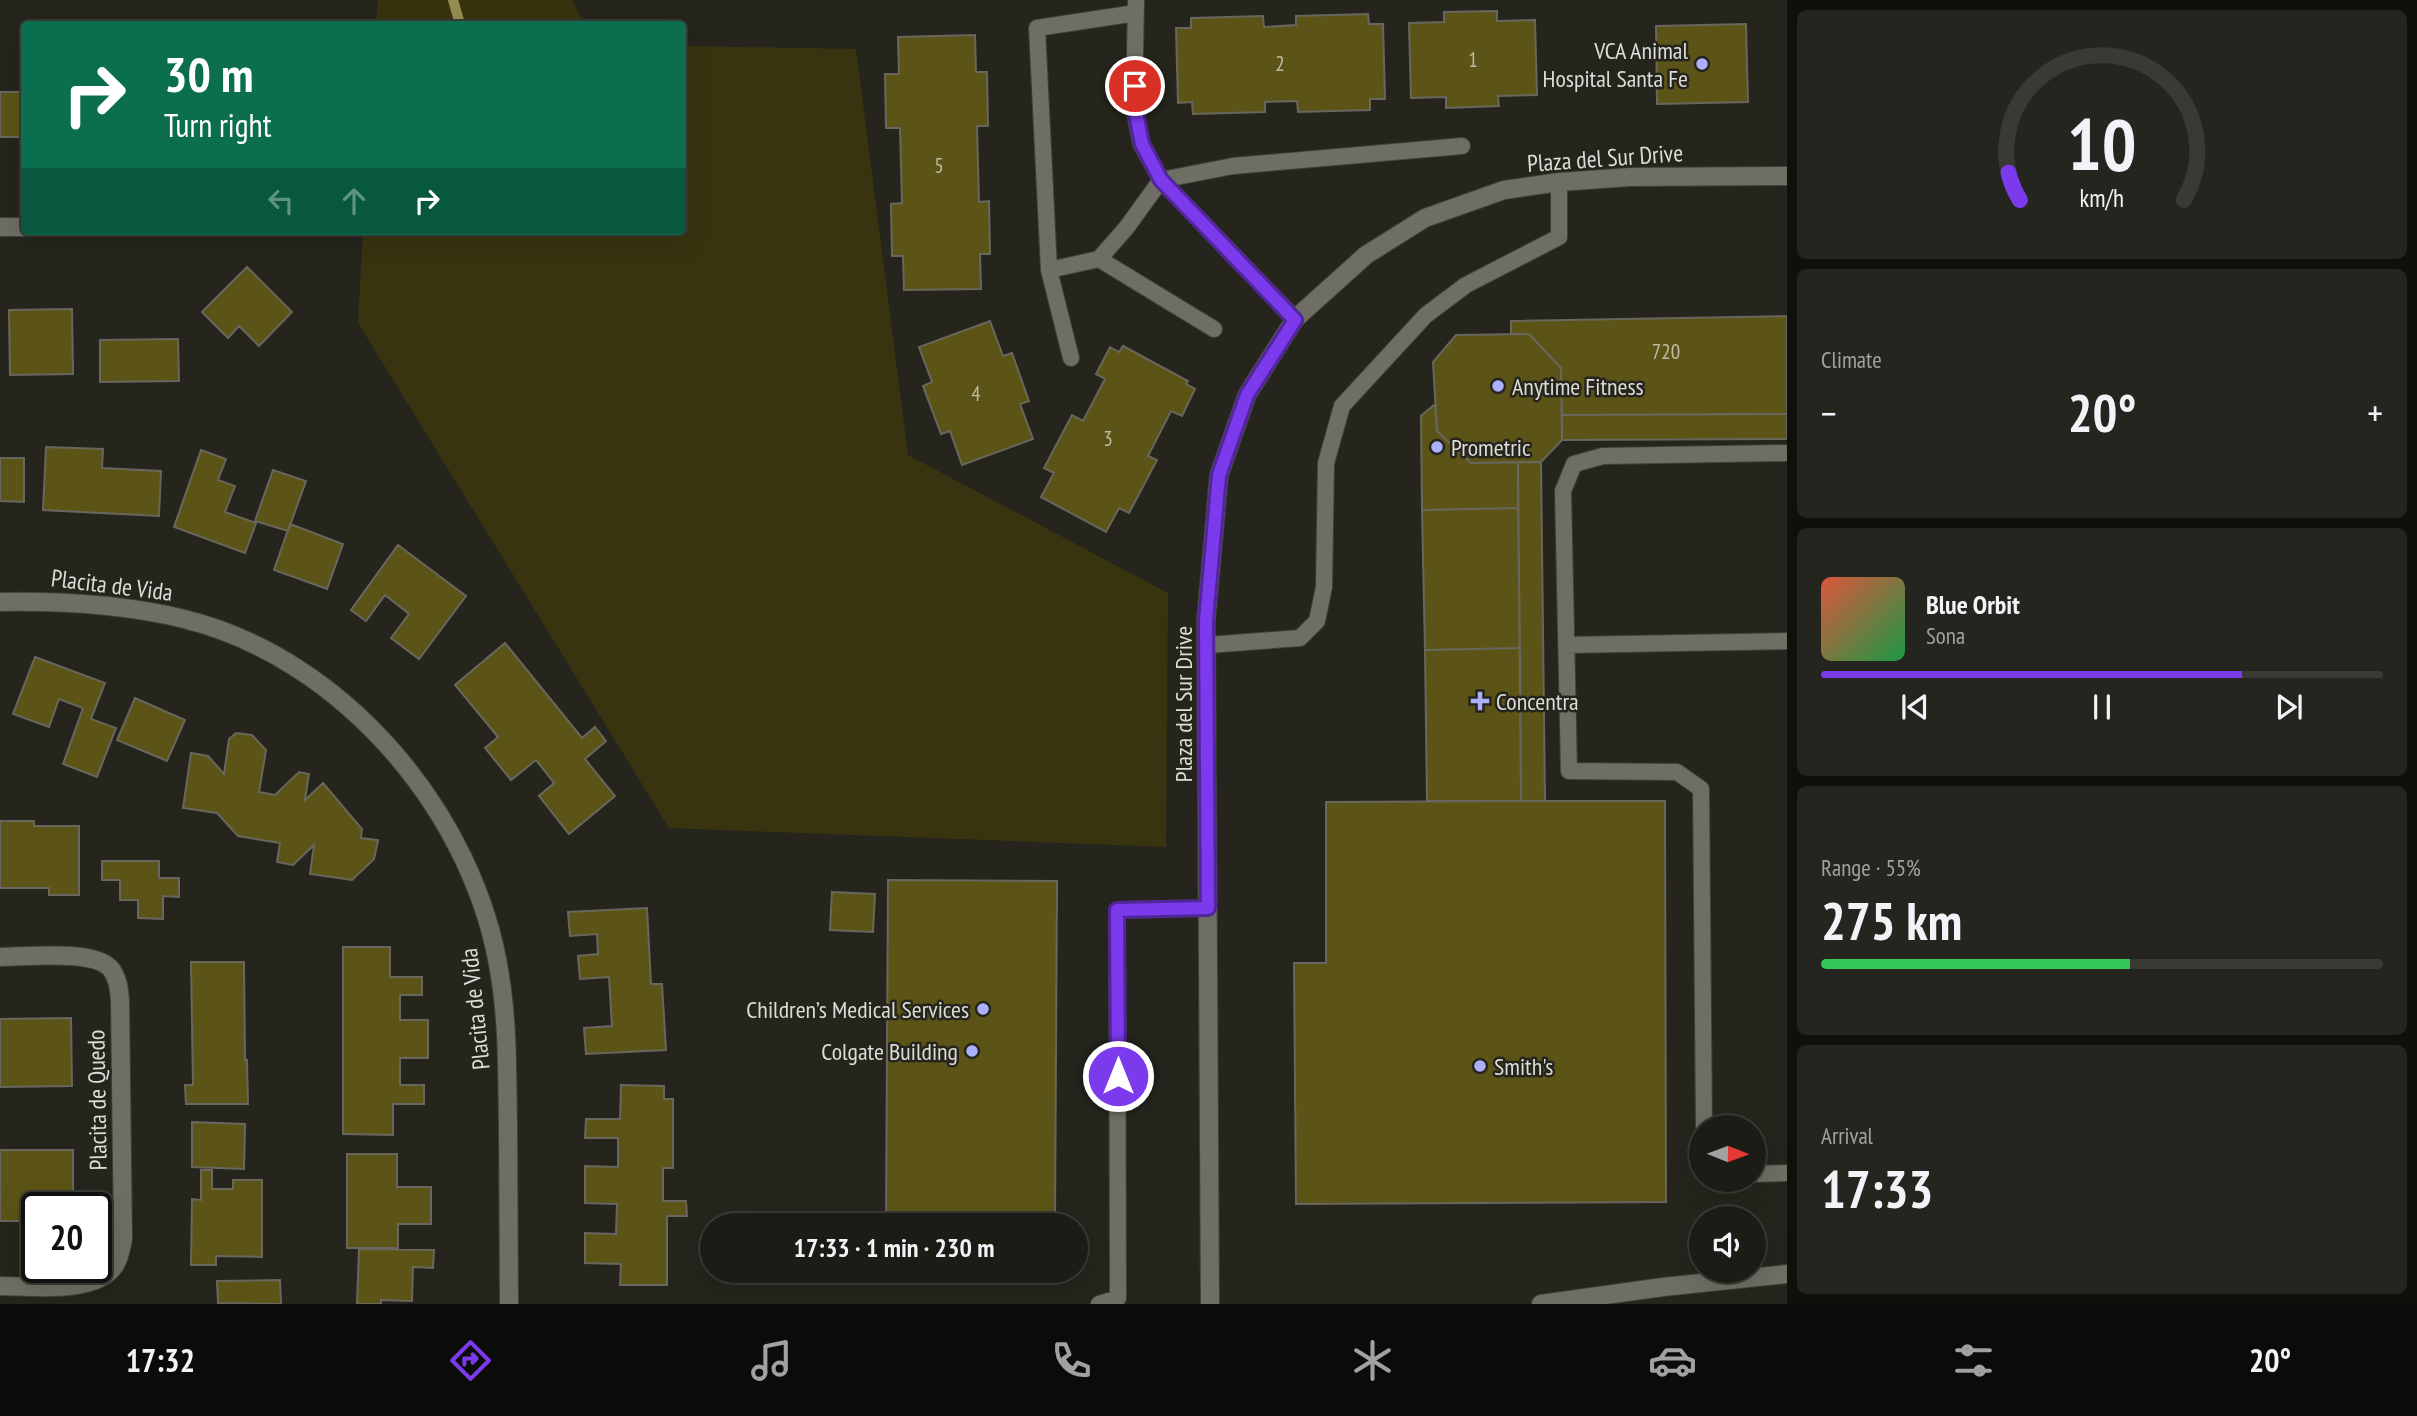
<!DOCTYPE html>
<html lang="en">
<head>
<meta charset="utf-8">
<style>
  :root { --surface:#1c1c16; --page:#25251f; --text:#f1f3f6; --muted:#a0a1a1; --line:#3a3a35; --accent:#7c3aed }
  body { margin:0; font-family:"PT Sans Narrow",sans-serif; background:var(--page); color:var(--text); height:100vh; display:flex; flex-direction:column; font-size:26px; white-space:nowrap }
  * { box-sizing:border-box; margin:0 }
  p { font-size:23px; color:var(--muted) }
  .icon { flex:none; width:38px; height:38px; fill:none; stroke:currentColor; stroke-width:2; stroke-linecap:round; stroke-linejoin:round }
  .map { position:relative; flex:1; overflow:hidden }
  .panel { display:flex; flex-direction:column; gap:10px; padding:10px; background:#0f0f0c; width:630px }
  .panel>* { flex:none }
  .banner { position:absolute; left:21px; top:21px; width:665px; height:214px; border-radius:7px; box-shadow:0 7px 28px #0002,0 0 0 2px var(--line); background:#0b6e4f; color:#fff; overflow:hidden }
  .needle { width:46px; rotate:91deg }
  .tools { position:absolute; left:1689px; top:1115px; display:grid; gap:14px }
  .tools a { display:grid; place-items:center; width:77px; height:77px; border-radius:50%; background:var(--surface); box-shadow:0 7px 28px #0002,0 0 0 2px var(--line); font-size:35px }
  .speed { position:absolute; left:21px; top:1192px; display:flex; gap:14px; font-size:35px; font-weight:700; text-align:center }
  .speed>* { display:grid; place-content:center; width:91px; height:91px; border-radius:50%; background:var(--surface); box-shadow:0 7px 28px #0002,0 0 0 2px var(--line); line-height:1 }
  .speed .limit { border:4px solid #111; border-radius:10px; background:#fff; color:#111 }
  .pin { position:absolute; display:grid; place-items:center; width:60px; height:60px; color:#fff; margin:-30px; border:4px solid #fff; border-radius:50%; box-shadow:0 2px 7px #0007 }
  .me { position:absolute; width:77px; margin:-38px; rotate:0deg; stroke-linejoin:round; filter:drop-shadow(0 0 5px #0008) }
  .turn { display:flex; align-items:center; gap:24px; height:147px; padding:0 28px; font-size:32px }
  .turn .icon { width:91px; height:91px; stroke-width:2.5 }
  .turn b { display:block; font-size:49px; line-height:60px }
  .lanes { display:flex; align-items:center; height:66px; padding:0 28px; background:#0003; justify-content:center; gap:35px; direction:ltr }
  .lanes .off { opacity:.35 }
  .big { font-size:52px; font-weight:800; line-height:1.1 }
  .panel .tile { flex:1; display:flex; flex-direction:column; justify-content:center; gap:10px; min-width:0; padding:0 24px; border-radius:10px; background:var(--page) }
  .panel .dial { align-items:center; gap:0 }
  .dial svg { height:182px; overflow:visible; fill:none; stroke:var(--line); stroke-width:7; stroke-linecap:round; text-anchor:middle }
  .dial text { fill:var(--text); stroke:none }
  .song { display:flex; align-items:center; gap:21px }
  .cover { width:84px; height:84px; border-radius:10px; background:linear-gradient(135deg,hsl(10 70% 55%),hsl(140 70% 35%)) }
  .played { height:7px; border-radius:4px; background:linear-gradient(90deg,var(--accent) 75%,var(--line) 75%) }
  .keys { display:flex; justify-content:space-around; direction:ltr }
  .heat { display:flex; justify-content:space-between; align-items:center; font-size:38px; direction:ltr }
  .charge { height:10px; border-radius:5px; background:linear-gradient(90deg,#34c759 55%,var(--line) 0) }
  .trip { position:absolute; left:700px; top:1213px; width:388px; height:70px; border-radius:35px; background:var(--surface); box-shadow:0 7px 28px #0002,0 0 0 2px var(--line); font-weight:800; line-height:70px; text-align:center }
  .menu { display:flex; height:112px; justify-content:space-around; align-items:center; background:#0b0b09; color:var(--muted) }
  .menu .icon { width:49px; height:49px }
  .menu .current { color:var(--accent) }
  .menu b { font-size:32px; color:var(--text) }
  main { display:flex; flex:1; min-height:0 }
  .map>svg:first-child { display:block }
  .green { fill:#383410 }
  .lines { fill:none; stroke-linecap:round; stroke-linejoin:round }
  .stream { stroke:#958e51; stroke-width:10 }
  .building { fill:#5c5416; stroke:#68675e; stroke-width:2 }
  .service-casing { stroke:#404039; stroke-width:18 }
  .minor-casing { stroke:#404039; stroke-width:20 }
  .tertiary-casing { stroke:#404039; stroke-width:20 }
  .service { stroke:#6f6e64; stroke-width:16 }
  .minor { stroke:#6f6e64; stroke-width:18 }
  .tertiary { stroke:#6f6e64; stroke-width:18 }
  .route-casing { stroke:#51269a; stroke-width:18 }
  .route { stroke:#7c3aed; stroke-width:12 }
  .poi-dot { fill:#acaffb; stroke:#25251d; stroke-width:2.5 }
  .labels { text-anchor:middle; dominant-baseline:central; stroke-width:5; stroke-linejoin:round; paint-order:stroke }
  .number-label { font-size:21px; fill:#bdbba7 }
  .poi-label { font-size:24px; fill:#ddddd7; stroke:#25251d; text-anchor:start }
  .street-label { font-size:24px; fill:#ddddd7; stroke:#25251d }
</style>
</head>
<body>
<main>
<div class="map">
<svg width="1787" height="1304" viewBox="0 0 1787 1304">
  <rect width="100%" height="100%" fill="#25251d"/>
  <path class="green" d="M 378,0 L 572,0 L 584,24 L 376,24 Z
    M 683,46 L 856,49 L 908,455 L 1168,593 L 1166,847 L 669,828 L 358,323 L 363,231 L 682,231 Z"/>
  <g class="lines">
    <path class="stream" d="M 453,0 L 460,24"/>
  </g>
  <path class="building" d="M 1497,11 L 1497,21 L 1535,20 L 1537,95 L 1498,96 L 1499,106 L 1446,108 L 1446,97 L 1411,98 L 1409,23 L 1444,22 L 1444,12 Z
    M 1368,14 L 1369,24 L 1383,24 L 1385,99 L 1370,99 L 1370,110 L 1298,112 L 1297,101 L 1265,102 L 1265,112 L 1193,114 L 1192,102 L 1178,103 L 1176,28 L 1191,28 L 1191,18 L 1263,16 L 1264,27 L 1296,25 L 1296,16 Z
    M 1746,24 L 1748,102 L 1657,104 L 1656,26 Z
    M 975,35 L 976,72 L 987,72 L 988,126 L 977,126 L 979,202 L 989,201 L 990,254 L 980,254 L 981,289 L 904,290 L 903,256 L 892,256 L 891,204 L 902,203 L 900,128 L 886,128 L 885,74 L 899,74 L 898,37 Z
    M 0,92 L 24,92 L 24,137 L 0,137 Z
    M 247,267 L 292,312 L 259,346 L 239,326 L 228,338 L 202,312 Z
    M 72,309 L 73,374 L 10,375 L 9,310 Z
    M 1787,316 L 1787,414 L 1562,415 L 1561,368 L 1529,334 L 1511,334 L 1511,321 Z
    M 990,321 L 1003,356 L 1012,353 L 1029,401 L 1020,404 L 1033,439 L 962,465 L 950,431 L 941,434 L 923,386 L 932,382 L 919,347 Z
    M 1529,334 L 1561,368 L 1562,440 L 1541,462 L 1471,463 L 1437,431 L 1433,362 L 1456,335 Z
    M 178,339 L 179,381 L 100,382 L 100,340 Z
    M 1123,346 L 1188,381 L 1186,384 L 1195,389 L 1182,416 L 1171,411 L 1148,456 L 1157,460 L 1129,513 L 1119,508 L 1106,532 L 1041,497 L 1054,473 L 1044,468 L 1072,415 L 1083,421 L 1105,379 L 1096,374 L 1110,347 L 1119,352 Z
    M 1435,404 L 1437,431 L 1471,463 L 1518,462 L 1518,508 L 1422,510 L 1421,416 Z
    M 1749,414 L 1787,414 L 1787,439 L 1562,440 L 1562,415 Z
    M 46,447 L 103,449 L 102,468 L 161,471 L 159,516 L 43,510 Z
    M 201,450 L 226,459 L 218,480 L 235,486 L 225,512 L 256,523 L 245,553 L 174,527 Z
    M 0,458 L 24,458 L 24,502 L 0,501 Z
    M 1518,462 L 1541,462 L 1545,801 L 1521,801 Z
    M 273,470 L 306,481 L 288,531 L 255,521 Z
    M 1518,508 L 1520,648 L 1425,650 L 1422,510 Z
    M 290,524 L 343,544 L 327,589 L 274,570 Z
    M 398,545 L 466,596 L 419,659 L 391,638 L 409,614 L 385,595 L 366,621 L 351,610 Z
    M 505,643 L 582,738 L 595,727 L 606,741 L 585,759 L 615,796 L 569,834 L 539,796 L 554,783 L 536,760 L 511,780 L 485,748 L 498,737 L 455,685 Z
    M 1520,648 L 1521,801 L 1427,801 L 1425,650 Z
    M 35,657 L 105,683 L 91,719 L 116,728 L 97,777 L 63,764 L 83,708 L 59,699 L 49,727 L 13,714 Z
    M 135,698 L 185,720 L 167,761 L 117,740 Z
    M 236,733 L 252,735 L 266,750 L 259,792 L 275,795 L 299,772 L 309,774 L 305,800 L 323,783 L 362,829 L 361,838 L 378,840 L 374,859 L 352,880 L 310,874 L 314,845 L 293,865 L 277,862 L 280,843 L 238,836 L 217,813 L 183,808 L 191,753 L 208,756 L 224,774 L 229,739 Z
    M 1545,801 L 1665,801 L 1666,1202 L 1296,1204 L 1294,963 L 1326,963 L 1326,802 Z
    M 0,821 L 34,821 L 34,826 L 79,826 L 79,895 L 49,895 L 49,888 L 0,888 Z
    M 102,861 L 159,861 L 159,878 L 179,878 L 179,897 L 163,896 L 163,919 L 138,918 L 138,900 L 120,900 L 120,880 L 102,880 Z
    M 888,880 L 1057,881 L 1055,1221 L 886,1220 Z
    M 832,892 L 875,894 L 873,932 L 830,930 Z
    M 647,908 L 651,984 L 662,984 L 666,1050 L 586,1054 L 584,1028 L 612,1026 L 609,977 L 580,979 L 578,956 L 598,954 L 597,934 L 570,936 L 568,912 Z
    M 343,947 L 390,947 L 390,977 L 422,977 L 422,995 L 400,995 L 400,1020 L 428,1020 L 428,1058 L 400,1058 L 400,1085 L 424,1085 L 424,1104 L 393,1104 L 393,1135 L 343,1134 Z
    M 191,962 L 244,962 L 245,1060 L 247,1060 L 248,1104 L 186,1104 L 185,1085 L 193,1085 Z
    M 71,1018 L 72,1086 L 0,1087 L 0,1019 Z
    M 621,1085 L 664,1086 L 664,1099 L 673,1099 L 673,1168 L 663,1168 L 663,1201 L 686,1201 L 687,1216 L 667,1216 L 667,1285 L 620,1285 L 621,1264 L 585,1263 L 585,1233 L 616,1234 L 617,1204 L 585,1203 L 585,1166 L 618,1167 L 618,1138 L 585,1138 L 586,1119 L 620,1119 Z
    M 192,1122 L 245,1124 L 244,1169 L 192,1167 Z
    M 0,1150 L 73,1150 L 73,1208 L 37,1208 L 37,1221 L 0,1221 Z
    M 347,1154 L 397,1154 L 397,1187 L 431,1187 L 431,1224 L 398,1224 L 398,1248 L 347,1248 Z
    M 201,1170 L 212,1170 L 212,1189 L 233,1189 L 233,1180 L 262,1180 L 262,1257 L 216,1256 L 216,1265 L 191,1265 L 192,1199 L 201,1200 Z
    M 359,1249 L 434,1250 L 433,1268 L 413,1267 L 412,1301 L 381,1300 L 381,1304 L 357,1304 Z
    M 280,1280 L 281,1304 L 218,1303 L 217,1281 Z"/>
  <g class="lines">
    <defs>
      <path id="service" d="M 1136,0 L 1134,109 L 1141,144 L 1161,180 L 1295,319
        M 1136,13 L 1037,28 L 1049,270 L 1099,259 L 1127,227 L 1161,180 L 1233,166 L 1462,146
        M 1099,259 L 1214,329
        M 1049,270 L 1071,358
        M 1208,645 L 1300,638 L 1317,621 L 1324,587 L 1326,463 L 1342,406 L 1426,315 L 1466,285 L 1559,237 L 1559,182
        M 1566,645 L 1787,641
        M 1704,1127 L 1701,789 L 1677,772 L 1569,771 L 1563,491 L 1574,464 L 1603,456 L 1787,453
        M 1754,1174 L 1787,1173
        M 1099,1304 L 1118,1298 L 1117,910 L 1208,908"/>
      <path id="minor" d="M 0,227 L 24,227
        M 0,602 C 62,601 123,604 184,619 C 344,658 476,815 500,976 C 508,1025 507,1074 508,1124 C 508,1184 509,1244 509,1304
        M 0,957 C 25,957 93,949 110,968 C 118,977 119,989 120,1000 L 123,1239 C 121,1248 120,1257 115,1265 C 96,1295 31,1286 0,1286
        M 1210,1304 L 1206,621 L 1219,475 L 1247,395 L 1295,319 L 1366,255 L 1425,218 L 1504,190 L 1559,182 L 1630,177 L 1787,176"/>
      <path id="tertiary" d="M 1541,1304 L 1663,1287 L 1787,1274"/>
    </defs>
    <use href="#service" class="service-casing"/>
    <use href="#minor" class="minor-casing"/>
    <use href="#tertiary" class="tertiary-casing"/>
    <use href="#service" class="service"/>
    <use href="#minor" class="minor"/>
    <use href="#tertiary" class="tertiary"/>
  </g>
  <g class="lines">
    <defs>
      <path id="route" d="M 1118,1076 L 1117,910 L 1208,908 L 1206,621 L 1219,475 L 1247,395 L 1295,320 L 1161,180 L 1142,144 L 1135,109 L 1135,86"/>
    </defs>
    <use href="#route" class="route-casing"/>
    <use href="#route" class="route"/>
  </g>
  <g class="poi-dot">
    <circle cx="1702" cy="64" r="7"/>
    <circle cx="1498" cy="386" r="7"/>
    <circle cx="1437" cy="447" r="7"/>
    <path d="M1476.5 690.5h7v7h7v7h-7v7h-7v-7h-7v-7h7z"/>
    <circle cx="983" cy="1009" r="7"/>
    <circle cx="972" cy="1051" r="7"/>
    <circle cx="1480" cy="1066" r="7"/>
  </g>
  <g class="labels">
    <g class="number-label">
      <text x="1473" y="59">1</text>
      <text x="1280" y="63">2</text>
      <text x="939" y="165">5</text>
      <text x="1666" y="351">720</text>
      <text x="976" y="393">4</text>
      <text x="1108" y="438">3</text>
    </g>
    <g class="poi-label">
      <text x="1688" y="50" text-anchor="end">VCA Animal<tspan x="1688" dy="28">Hospital Santa Fe</tspan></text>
      <text x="1512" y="386">Anytime Fitness</text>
      <text x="1451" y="447">Prometric</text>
      <text x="1496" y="701">Concentra</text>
      <text x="969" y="1009" text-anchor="end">Children’s Medical Services</text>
      <text x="958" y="1051" text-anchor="end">Colgate Building</text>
      <text x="1494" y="1066">Smith's</text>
    </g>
    <g class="street-label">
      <text transform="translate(1605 158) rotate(-4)">Plaza del Sur Drive</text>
      <text transform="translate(112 585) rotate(7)">Placita de Vida</text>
      <text transform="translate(1183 704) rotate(-90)">Plaza del Sur Drive</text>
      <text transform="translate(475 1009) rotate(-96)">Placita de Vida</text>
      <text transform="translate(97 1100) rotate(-91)">Placita de Quedo</text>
    </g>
  </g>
</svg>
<div class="tools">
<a><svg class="needle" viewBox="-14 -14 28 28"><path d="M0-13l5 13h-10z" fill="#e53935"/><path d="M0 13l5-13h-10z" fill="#a0a1a1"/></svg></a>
<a><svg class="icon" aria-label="sound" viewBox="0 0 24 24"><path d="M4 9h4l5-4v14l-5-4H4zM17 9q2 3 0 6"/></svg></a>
</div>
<div class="speed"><div class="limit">20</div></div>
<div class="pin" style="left:1135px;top:86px;background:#d93025"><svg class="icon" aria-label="arrive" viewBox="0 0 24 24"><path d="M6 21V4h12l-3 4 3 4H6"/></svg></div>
<svg class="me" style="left:1118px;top:1076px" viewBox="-20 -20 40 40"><circle r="17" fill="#7c3aed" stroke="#fff" stroke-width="3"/><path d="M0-11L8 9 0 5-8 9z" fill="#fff"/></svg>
<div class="trip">17:33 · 1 min · 230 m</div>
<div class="banner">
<div class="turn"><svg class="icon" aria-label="right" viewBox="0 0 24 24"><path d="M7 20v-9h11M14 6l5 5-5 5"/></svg><div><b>30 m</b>Turn right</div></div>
<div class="lanes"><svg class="icon off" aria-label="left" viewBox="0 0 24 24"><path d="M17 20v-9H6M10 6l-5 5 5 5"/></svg><svg class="icon off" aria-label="ahead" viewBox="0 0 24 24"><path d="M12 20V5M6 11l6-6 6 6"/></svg><svg class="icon" aria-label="right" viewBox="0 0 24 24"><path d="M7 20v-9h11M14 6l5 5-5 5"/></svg></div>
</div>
</div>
<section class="panel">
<div class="tile dial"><svg viewBox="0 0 100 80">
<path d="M14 69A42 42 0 1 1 86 69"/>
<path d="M14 69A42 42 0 0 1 9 57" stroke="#7c3aed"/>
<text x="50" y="56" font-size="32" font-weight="700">10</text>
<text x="50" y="72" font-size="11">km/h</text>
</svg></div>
<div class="tile"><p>Climate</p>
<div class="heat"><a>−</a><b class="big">20°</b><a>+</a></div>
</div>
<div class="tile">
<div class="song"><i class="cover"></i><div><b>Blue Orbit</b><p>Sona</p></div></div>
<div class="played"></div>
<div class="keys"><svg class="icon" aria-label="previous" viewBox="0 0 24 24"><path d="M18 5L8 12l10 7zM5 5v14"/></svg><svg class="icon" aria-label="pause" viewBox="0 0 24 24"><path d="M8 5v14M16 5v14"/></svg><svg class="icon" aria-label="next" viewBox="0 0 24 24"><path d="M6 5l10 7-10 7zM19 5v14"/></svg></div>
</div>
<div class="tile"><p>Range · 55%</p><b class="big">275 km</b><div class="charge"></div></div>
<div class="tile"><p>Arrival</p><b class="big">17:33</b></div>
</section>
</main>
<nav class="menu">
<b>17:32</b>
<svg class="icon current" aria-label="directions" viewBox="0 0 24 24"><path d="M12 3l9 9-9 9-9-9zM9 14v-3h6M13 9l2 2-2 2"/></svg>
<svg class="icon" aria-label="music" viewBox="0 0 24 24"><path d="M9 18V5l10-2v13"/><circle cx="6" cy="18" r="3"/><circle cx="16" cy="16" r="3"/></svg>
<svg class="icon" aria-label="phone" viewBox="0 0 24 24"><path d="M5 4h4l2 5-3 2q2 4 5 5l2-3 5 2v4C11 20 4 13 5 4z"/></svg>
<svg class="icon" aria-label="climate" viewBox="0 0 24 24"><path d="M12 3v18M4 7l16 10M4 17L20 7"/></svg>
<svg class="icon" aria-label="car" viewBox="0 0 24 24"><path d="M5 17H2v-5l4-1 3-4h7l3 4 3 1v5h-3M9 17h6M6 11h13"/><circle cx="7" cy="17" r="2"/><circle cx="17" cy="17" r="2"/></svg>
<svg class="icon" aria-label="filters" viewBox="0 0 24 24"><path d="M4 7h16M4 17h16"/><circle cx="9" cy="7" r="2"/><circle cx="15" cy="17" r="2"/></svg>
<b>20°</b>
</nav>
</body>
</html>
